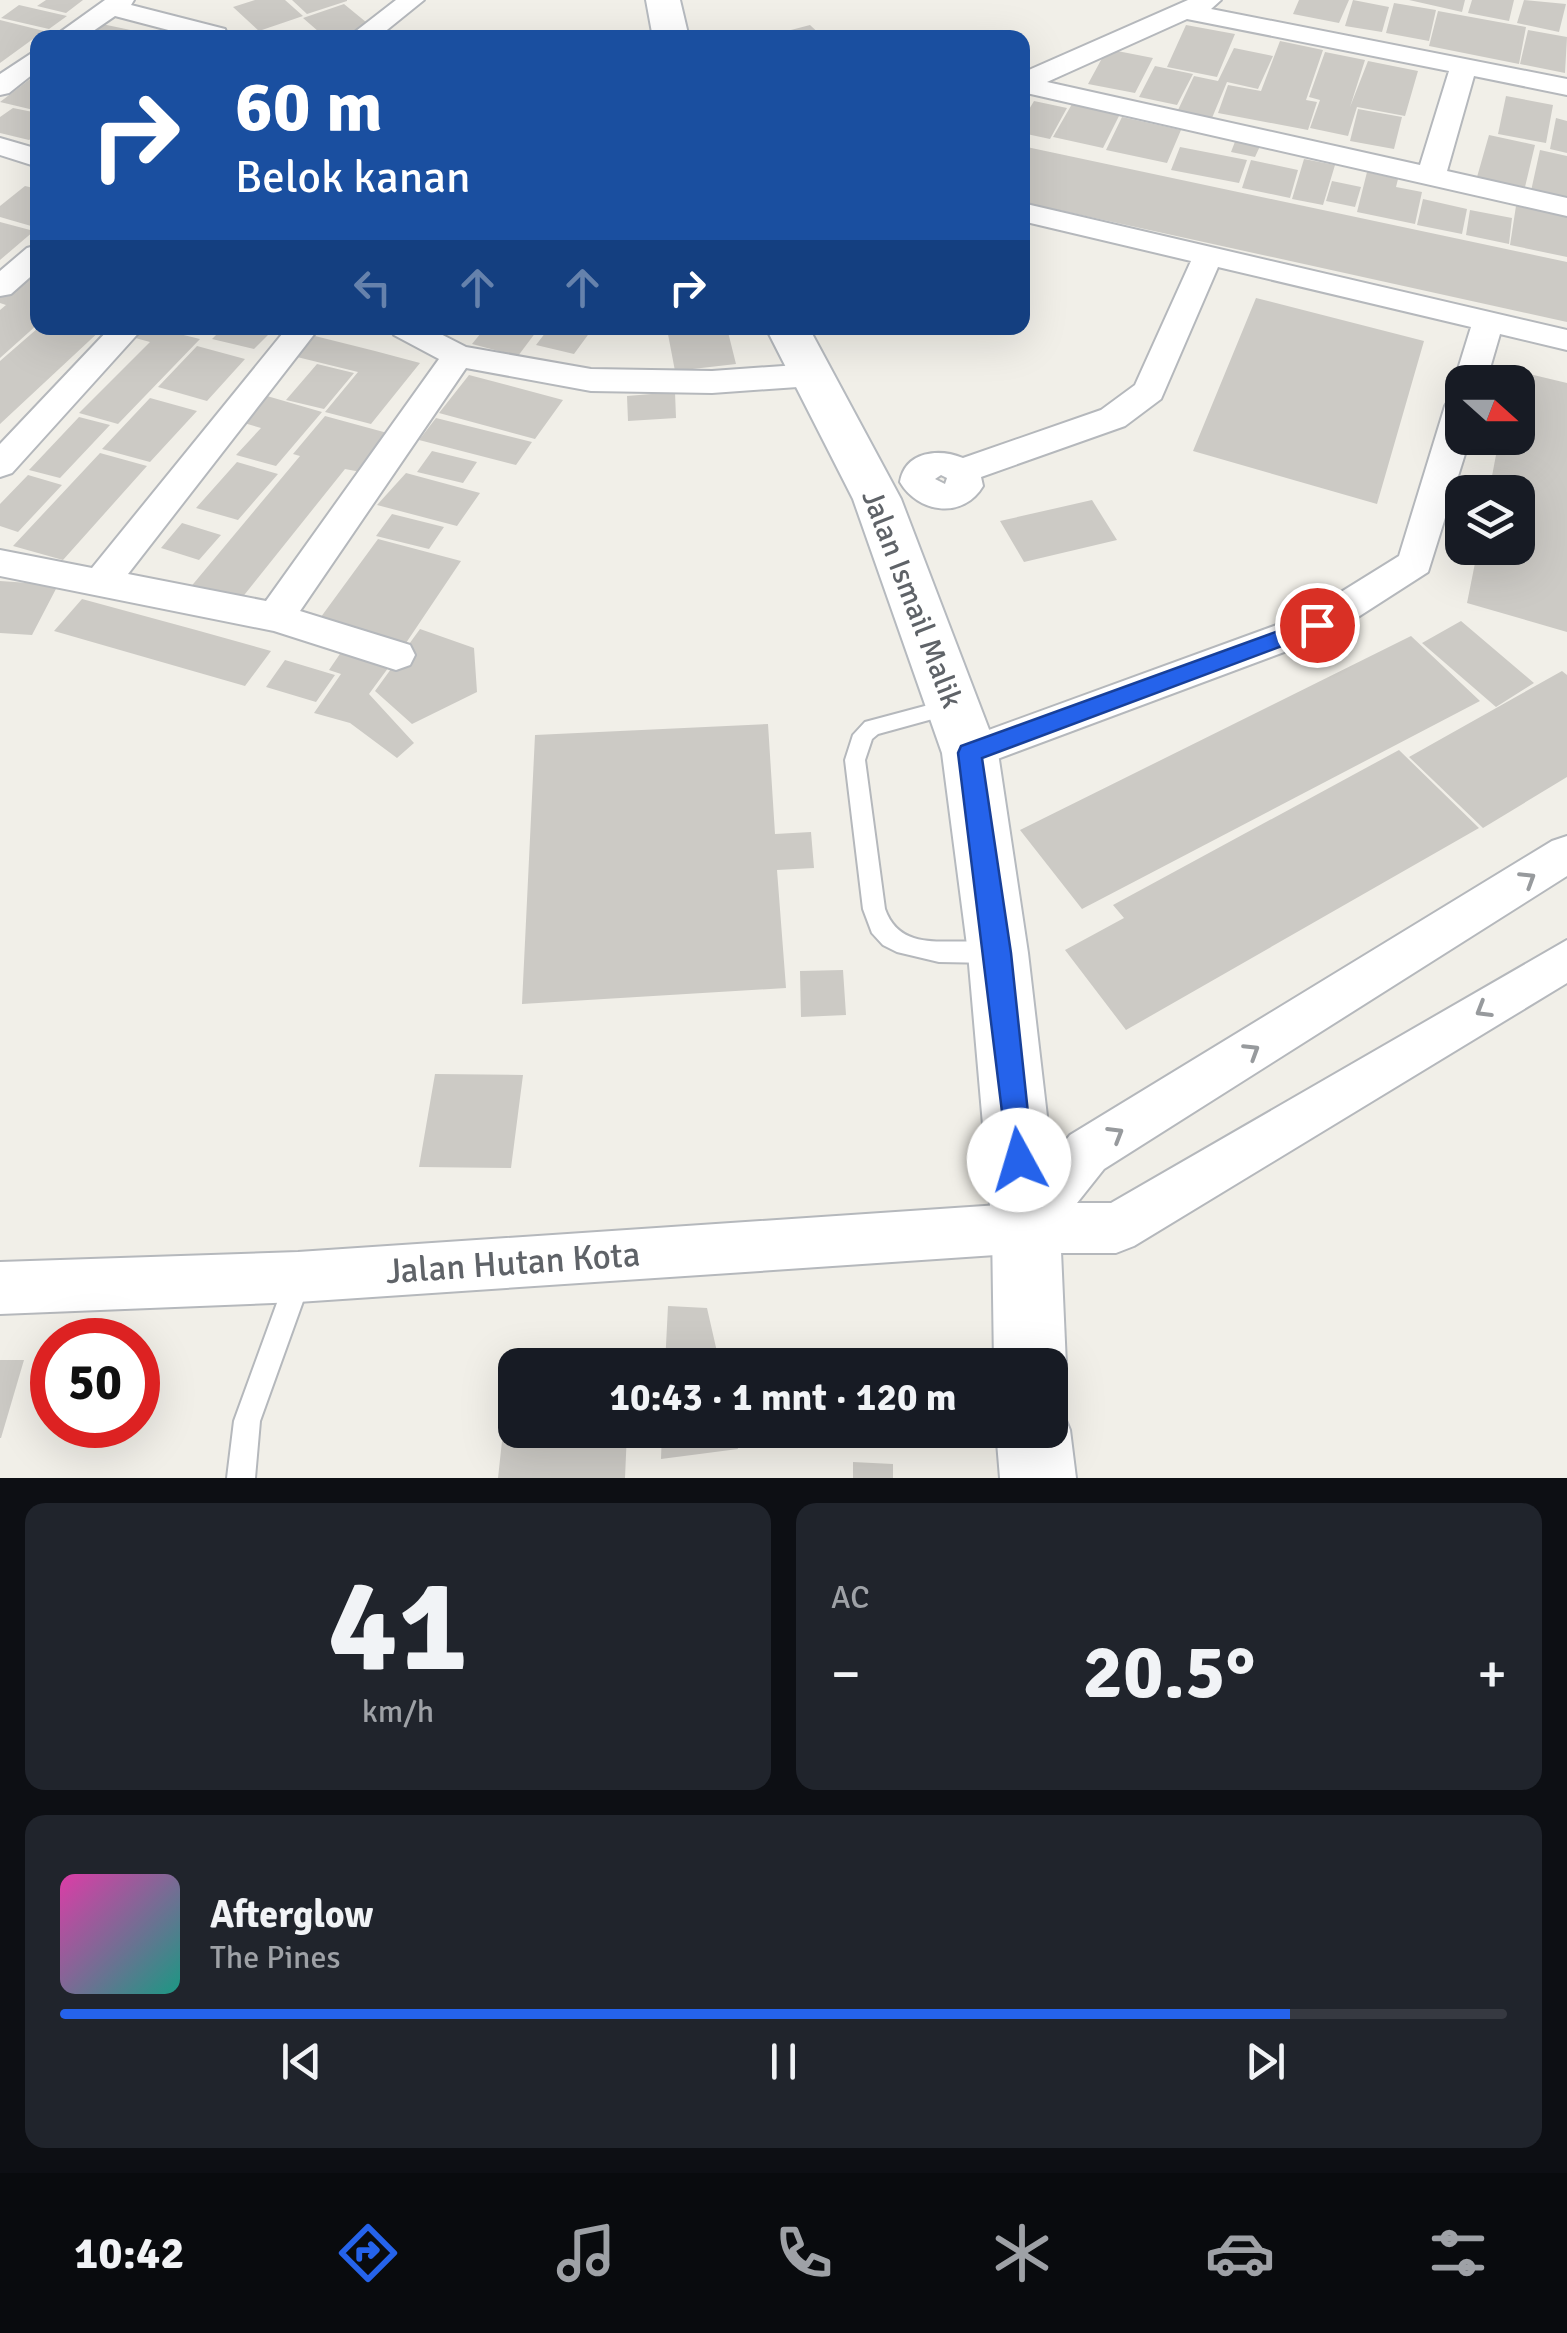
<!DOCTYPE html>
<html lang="id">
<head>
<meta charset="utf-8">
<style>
  :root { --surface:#171b24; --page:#20242c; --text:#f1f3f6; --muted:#9ea1a6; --line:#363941; --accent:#2563eb }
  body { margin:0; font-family:Signika,sans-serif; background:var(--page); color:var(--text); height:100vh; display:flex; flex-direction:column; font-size:38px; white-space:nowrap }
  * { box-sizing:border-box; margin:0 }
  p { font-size:32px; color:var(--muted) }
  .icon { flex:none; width:55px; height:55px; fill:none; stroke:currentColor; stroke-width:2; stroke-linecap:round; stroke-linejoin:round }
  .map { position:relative; height:1478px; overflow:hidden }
  .drawer { display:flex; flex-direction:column; gap:25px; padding:25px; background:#0d0f14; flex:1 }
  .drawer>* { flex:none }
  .hud { position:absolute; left:30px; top:30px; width:1000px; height:305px; border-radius:20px; box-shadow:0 10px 40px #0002; background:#1a4fa0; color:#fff; overflow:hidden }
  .needle { width:65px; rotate:111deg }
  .controls { position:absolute; left:1445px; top:365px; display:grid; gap:20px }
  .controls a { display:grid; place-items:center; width:90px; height:90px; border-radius:20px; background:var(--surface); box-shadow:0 10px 40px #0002; font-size:50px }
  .speed { position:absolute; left:30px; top:1318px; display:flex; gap:20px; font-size:50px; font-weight:700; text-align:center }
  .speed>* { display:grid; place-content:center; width:130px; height:130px; border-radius:50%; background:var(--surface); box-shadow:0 10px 40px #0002; line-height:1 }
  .speed .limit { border:15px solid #d22; background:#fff; color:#111 }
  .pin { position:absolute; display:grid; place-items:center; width:85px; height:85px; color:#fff; margin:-42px; border:5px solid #fff; border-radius:50%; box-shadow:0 2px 10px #0007 }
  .me { position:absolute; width:110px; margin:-55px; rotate:354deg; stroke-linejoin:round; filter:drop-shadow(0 0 8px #0008) }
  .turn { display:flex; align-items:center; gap:35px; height:210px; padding:0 40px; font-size:45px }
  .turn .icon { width:130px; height:130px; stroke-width:2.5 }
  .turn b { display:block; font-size:70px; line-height:85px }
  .lanes { display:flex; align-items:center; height:95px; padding:0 40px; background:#0003; justify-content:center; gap:50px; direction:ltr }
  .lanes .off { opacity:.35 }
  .big { font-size:75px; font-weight:700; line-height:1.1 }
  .drawer .widget { flex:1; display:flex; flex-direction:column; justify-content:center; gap:15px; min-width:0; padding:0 35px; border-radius:20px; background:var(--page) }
  .drawer .dial { align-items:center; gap:0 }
  .dial b { font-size:130px; line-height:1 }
  .song { display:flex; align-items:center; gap:30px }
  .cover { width:120px; height:120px; border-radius:15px; background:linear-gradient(135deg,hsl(320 70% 55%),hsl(170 70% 35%)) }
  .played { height:10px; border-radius:5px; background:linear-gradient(90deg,var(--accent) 85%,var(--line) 85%) }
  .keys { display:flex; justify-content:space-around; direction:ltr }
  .heat { display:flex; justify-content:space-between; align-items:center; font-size:55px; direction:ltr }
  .drawer .tiles { flex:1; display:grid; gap:25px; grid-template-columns:1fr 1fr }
  .widget:last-child { grid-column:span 2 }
  .trip { position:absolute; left:498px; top:1348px; width:570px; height:100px; border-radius:20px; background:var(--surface); box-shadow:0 10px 40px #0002; font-weight:700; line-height:100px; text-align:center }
  .tabs { display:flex; height:160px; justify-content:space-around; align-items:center; background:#090b0e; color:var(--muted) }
  .tabs .icon { width:70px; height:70px }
  .tabs .current { color:var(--accent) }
  .tabs b { font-size:45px; color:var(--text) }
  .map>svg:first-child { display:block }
  .building { fill:#cccac5 }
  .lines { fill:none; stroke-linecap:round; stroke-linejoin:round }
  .service-casing { stroke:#b5b8bc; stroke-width:4 }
  .minor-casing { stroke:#b5b8bc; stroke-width:4 }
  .secondary-casing { stroke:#b6babf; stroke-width:4 }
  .service { fill:#fff; fill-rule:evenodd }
  .minor { fill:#fff; fill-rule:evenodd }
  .secondary { fill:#fff; fill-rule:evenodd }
  .oneway { stroke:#979a9d }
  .route { fill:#2563eb; stroke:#184099; stroke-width:2.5 }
  .labels { text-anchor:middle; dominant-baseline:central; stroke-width:10; stroke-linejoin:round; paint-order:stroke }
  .street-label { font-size:30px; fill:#5f6368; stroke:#fff }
  .near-street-label { font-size:35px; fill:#5f6368; stroke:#fff }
</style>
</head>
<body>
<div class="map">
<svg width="1567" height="1478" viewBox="0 0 1567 1478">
  <rect width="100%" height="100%" fill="#f1efe8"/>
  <path class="building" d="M 46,0 L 83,0 L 66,13 L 37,6 Z
    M 255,0 L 285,0 L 303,16 L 259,31 L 233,7 Z
    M 292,0 L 347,0 L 347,1 L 307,14 Z
    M 1299,0 L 1349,0 L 1339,23 L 1293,14 Z
    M 1353,0 L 1389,7 L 1382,32 L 1345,26 Z
    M 1409,0 L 1465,0 L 1462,12 Z
    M 1472,0 L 1514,0 L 1509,21 L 1468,13 Z
    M 1524,0 L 1566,4 L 1559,32 L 1517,23 Z
    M 1394,3 L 1436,10 L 1429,41 L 1386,33 Z
    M 344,4 L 372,27 L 342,38 L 326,38 L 303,18 Z
    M 19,5 L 67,16 L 49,29 L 1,18 Z
    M 1438,11 L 1526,27 L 1519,64 L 1429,46 Z
    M 0,20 L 44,31 L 0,63 Z
    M 102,24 L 140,32 L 133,38 L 84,38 Z
    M 810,25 L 824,38 L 769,38 L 768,36 Z
    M 1186,25 L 1235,34 L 1217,77 L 1167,67 Z
    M 1528,30 L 1567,37 L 1565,73 L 1520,64 Z
    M 1280,41 L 1323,50 L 1306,100 L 1317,102 L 1308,130 L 1218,113 L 1228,85 L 1261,91 Z
    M 1234,48 L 1273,56 L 1258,89 L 1227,82 L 1212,118 L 1178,110 L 1194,76 L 1218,81 Z
    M 1107,49 L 1153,58 L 1135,93 L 1088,84 Z
    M 1325,52 L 1365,60 L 1350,107 L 1368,61 L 1418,71 L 1405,116 L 1357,107 L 1348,136 L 1310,128 L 1320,100 L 1309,97 Z
    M 1155,66 L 1193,74 L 1177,105 L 1139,97 Z
    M 38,73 L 38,111 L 0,102 Z
    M 1506,96 L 1553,105 L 1546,143 L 1498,134 Z
    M 1034,101 L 1067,108 L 1050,139 L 1022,133 L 1022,121 Z
    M 1072,104 L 1120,114 L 1103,148 L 1053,137 Z
    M 13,108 L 38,113 L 38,133 L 29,140 L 0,133 L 0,117 Z
    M 1358,109 L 1402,117 L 1394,149 L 1350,141 Z
    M 1122,117 L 1181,130 L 1167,163 L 1106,150 Z
    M 1556,118 L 1567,121 L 1567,153 L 1550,149 Z
    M 1489,135 L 1535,145 L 1525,187 L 1477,177 Z
    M 1236,139 L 1261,144 L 1255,157 L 1231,152 Z
    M 1022,146 L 1567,262 L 1567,322 L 1022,202 Z
    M 1180,147 L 1247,160 L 1239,183 L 1171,170 Z
    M 1540,150 L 1567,156 L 1567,198 L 1531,191 Z
    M 1304,159 L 1335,165 L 1323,205 L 1292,199 Z
    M 1251,160 L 1298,170 L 1290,198 L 1242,188 Z
    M 1367,172 L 1398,179 L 1396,187 L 1422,192 L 1415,224 L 1357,212 Z
    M 1332,181 L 1361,187 L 1355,207 L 1326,201 Z
    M 25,186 L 38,189 L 38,228 L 0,217 L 0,206 Z
    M 1423,199 L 1467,209 L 1462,234 L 1417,225 Z
    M 1516,206 L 1567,216 L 1567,257 L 1510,245 Z
    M 1470,210 L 1512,218 L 1509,244 L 1466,235 Z
    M 0,222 L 34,231 L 0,260 Z
    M 38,258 L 38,324 L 0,358 L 0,310 L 6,305 L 0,303 L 0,290 Z
    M 1256,298 L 1424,341 L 1377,504 L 1193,451 Z
    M 38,328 L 103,328 L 0,424 L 0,361 Z
    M 137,328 L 155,328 L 200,339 L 118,424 L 79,413 L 150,342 L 128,336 Z
    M 223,328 L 275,328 L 254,349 L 212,339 Z
    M 485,328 L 539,328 L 518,356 L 472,344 Z
    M 549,328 L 593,328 L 574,354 L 536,345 Z
    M 727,328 L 736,364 L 675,371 L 667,329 Z
    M 315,336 L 375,351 L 420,363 L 371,424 L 325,412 L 358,372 L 297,357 Z
    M 197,346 L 245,359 L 207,401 L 158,387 Z
    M 317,364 L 354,373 L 324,409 L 286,400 Z
    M 1517,371 L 1567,383 L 1567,632 L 1467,603 L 1478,548 L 1518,548 L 1518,492 L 1489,492 L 1499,439 L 1518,438 Z
    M 469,375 L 522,389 L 563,400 L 535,439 L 439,413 Z
    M 675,392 L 676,418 L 628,421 L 627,396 Z
    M 267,396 L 322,412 L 276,466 L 236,455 L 261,428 L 244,423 Z
    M 150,398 L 197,411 L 150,462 L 102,449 Z
    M 325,416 L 391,434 L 361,472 L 345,469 L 237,604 L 189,589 L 300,456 L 293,454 Z
    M 79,417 L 110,425 L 60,478 L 29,470 Z
    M 436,418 L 532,442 L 516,465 L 419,440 Z
    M 432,451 L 477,462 L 463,483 L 417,472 Z
    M 100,453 L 147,466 L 63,560 L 13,546 Z
    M 237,462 L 278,474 L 238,520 L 196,508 Z
    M 406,473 L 480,493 L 457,526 L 377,505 Z
    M 28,475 L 62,485 L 18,532 L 0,526 L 0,504 Z
    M 1092,500 L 1117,540 L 1024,562 L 1000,521 Z
    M 392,514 L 444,527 L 429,549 L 376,536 Z
    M 182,523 L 221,535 L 199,560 L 161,548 Z
    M 378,539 L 461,561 L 404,646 L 318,621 Z
    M 0,581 L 58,585 L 32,635 L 0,633 Z
    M 82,599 L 196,630 L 271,651 L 245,686 L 54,631 Z
    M 1461,621 L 1534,683 L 1496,707 L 1422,643 Z
    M 420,629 L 474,648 L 477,692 L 412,724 L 375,691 Z
    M 1411,636 L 1480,701 L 1082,909 L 1020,830 Z
    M 346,645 L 394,660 L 369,694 L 414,743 L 397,758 L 350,723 L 314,713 L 341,674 L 329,670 Z
    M 285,660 L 335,675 L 316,702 L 266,687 Z
    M 1562,671 L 1567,675 L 1567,777 L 1483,828 L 1409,757 Z
    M 768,724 L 775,834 L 811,832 L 814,868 L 777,870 L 786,988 L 522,1004 L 535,735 Z
    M 1399,750 L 1479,828 L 1126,1030 L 1065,950 L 1124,918 L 1113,905 Z
    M 843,970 L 846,1015 L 801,1017 L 800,971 Z
    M 435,1074 L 523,1075 L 511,1168 L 419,1167 Z
    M 668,1306 L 707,1308 L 720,1365 L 665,1365 Z
    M 122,1323 L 117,1340 L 61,1340 L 66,1324 Z
    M 0,1360 L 24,1360 L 1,1438 L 0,1438 Z
    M 51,1374 L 52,1415 L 40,1415 Z
    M 662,1430 L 734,1430 L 738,1449 L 661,1459 Z
    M 503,1432 L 627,1432 L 625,1478 L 498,1478 Z
    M 853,1462 L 893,1464 L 893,1478 L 853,1478 Z"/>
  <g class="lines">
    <defs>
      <path id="service" d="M 951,699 L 958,702 L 961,707 L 958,712 L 878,734 L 872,739 L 865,760 L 885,909 C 903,960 962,932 1001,946 L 1004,953 L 1001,960 L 993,963 L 939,962 L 897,952 L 883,945 L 872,933 L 863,909 L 845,760 L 853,735 L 865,722 Z
        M 298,1266 L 307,1270 L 311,1279 L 260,1421 L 255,1478 L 227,1478 L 234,1421 L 289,1270 Z"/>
      <path id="minor" d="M 105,0 L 134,0 L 131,5 L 225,29 L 228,38 L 199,38 L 115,16 L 83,38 L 52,38 Z
        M 396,0 L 424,0 L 377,38 L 347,38 Z
        M 1188,0 L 1221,0 L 1211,9 L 1567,79 L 1567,95 L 1474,76 L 1447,171 L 1567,198 L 1567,216 L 1022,92 L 1022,73 ZM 1187,19 L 1449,71 L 1420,165 L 1047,82 Z
        M 38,49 L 38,70 L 9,93 L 0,95 L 0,74 Z
        M 0,138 L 38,149 L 38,167 L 0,155 Z
        M 1022,203 L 1567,330 L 1567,350 L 1500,334 L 1486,382 L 1462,382 L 1462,391 L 1454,382 L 1471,327 L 1218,267 L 1161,399 L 1125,426 L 981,477 L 983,486 C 963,520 918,513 900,482 C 905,451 939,448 963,458 L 1101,410 L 1135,385 L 1191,261 L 1022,221 ZM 941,475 L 947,478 L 945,484 L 935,479 Z
        M 38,245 L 38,270 L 11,294 L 0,296 L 0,271 L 27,248 Z
        M 110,328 L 143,328 L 12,473 L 0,477 L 0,444 Z
        M 287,328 L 319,328 L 128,574 L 266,601 L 439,359 L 394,335 L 390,328 L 429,328 L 466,347 L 591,369 L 712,371 L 812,364 L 824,368 L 828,375 L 824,382 L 812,386 L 712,393 L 591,391 L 466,368 L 300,611 L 410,645 L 415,655 L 410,665 L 396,670 L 274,631 L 0,576 L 0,550 L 92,568 Z
        M 1462,395 L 1462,438 L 1470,438 L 1428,572 L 1330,635 L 984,764 L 970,769 L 956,764 L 950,753 L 956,742 L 1304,615 L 1399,556 L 1445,406 L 1450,398 Z
        M 1567,836 L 1567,876 L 1104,1169 L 1077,1203 L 1111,1203 L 1567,940 L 1567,983 L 1134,1246 L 1116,1253 L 1026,1253 L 298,1302 L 0,1314 L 0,1262 L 298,1252 L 1014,1204 L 1070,1135 L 1552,841 Z"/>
      <path id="secondary" d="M 646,0 L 680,0 L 689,38 L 653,38 Z
        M 766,328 L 809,328 L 901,499 L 998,753 L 1028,953 L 1060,1228 L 1066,1365 L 1056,1391 L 1050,1393 L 1050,1365 L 994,1365 L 992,1228 L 968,953 L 942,753 L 853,499 Z
        M 1050,1400 L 1059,1404 L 1070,1430 L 1076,1478 L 1000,1478 L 996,1430 L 1050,1430 Z"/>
    </defs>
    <use href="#service" class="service-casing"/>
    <use href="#minor" class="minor-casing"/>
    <use href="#secondary" class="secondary-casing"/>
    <use href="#service" class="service"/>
    <use href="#minor" class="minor"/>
    <use href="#secondary" class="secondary"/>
  </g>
  <defs><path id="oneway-chevron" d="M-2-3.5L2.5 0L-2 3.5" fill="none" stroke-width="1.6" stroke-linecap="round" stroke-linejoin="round" transform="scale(2.5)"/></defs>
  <g class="oneway">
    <use href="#oneway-chevron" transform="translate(1528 879) rotate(-32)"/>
    <use href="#oneway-chevron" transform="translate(1483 1010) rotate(149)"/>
    <use href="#oneway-chevron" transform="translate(1252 1051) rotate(-32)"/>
    <use href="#oneway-chevron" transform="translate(1116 1134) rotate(-31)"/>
  </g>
  <path class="route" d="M 1317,617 L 1325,619 L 1328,625 L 1325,630 L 982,758 L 1011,953 L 1033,1160 L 1029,1169 L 1019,1173 L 1009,1169 L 958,753 L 961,746 Z"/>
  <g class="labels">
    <g class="street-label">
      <text transform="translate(912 599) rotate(69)">Jalan Ismail Malik</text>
    </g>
    <g class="near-street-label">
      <text transform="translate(513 1263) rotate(-4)">Jalan Hutan Kota</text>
    </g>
  </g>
</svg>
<div class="controls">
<a><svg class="needle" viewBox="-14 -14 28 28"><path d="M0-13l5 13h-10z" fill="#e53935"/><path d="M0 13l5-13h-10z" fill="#9ea1a6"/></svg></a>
<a><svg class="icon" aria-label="layers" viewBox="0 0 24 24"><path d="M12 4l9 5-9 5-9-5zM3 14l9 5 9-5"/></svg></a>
</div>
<div class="speed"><div class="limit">50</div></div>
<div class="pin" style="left:1317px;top:625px;background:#d93025"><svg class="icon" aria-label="arrive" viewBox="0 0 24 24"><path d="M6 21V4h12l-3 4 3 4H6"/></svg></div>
<svg class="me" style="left:1019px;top:1160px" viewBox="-20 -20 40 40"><circle r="19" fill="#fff"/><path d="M0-13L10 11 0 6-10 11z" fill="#2563eb"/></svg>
<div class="trip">10:43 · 1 mnt · 120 m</div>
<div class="hud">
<div class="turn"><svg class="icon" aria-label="right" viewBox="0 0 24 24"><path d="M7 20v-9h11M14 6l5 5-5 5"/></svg><div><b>60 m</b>Belok kanan</div></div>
<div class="lanes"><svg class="icon off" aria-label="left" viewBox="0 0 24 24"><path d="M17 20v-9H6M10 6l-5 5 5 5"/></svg><svg class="icon off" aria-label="ahead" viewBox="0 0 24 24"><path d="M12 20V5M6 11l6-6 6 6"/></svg><svg class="icon off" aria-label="ahead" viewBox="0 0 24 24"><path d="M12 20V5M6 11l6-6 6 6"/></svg><svg class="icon" aria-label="right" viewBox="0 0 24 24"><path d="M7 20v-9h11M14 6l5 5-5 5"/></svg></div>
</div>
</div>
<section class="drawer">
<div class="tiles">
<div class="widget dial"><b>41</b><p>km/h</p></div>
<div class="widget"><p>AC</p>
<div class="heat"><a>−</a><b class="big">20.5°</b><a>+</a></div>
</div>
<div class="widget">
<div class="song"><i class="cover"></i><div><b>Afterglow</b><p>The Pines</p></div></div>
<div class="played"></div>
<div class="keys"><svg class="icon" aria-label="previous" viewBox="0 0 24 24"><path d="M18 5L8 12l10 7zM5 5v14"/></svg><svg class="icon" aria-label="pause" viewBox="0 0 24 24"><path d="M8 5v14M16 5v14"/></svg><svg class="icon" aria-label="next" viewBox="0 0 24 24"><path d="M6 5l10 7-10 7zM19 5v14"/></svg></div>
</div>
</div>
</section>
<nav class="tabs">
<b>10:42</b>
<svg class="icon current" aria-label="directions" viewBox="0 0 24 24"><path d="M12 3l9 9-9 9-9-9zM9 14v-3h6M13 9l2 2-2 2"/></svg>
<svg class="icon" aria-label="music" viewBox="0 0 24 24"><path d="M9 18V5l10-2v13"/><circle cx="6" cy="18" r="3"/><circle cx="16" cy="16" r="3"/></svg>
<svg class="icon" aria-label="phone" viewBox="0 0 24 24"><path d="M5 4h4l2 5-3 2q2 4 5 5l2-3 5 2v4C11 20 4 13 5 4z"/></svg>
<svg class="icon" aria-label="climate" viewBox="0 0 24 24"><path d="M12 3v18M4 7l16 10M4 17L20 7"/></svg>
<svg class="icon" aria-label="car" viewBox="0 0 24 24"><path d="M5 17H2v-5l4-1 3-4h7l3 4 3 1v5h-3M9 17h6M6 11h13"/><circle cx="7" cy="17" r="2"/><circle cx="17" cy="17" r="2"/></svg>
<svg class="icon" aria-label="filters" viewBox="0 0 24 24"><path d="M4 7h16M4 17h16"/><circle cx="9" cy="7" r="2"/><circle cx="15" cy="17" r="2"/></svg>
</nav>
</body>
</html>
